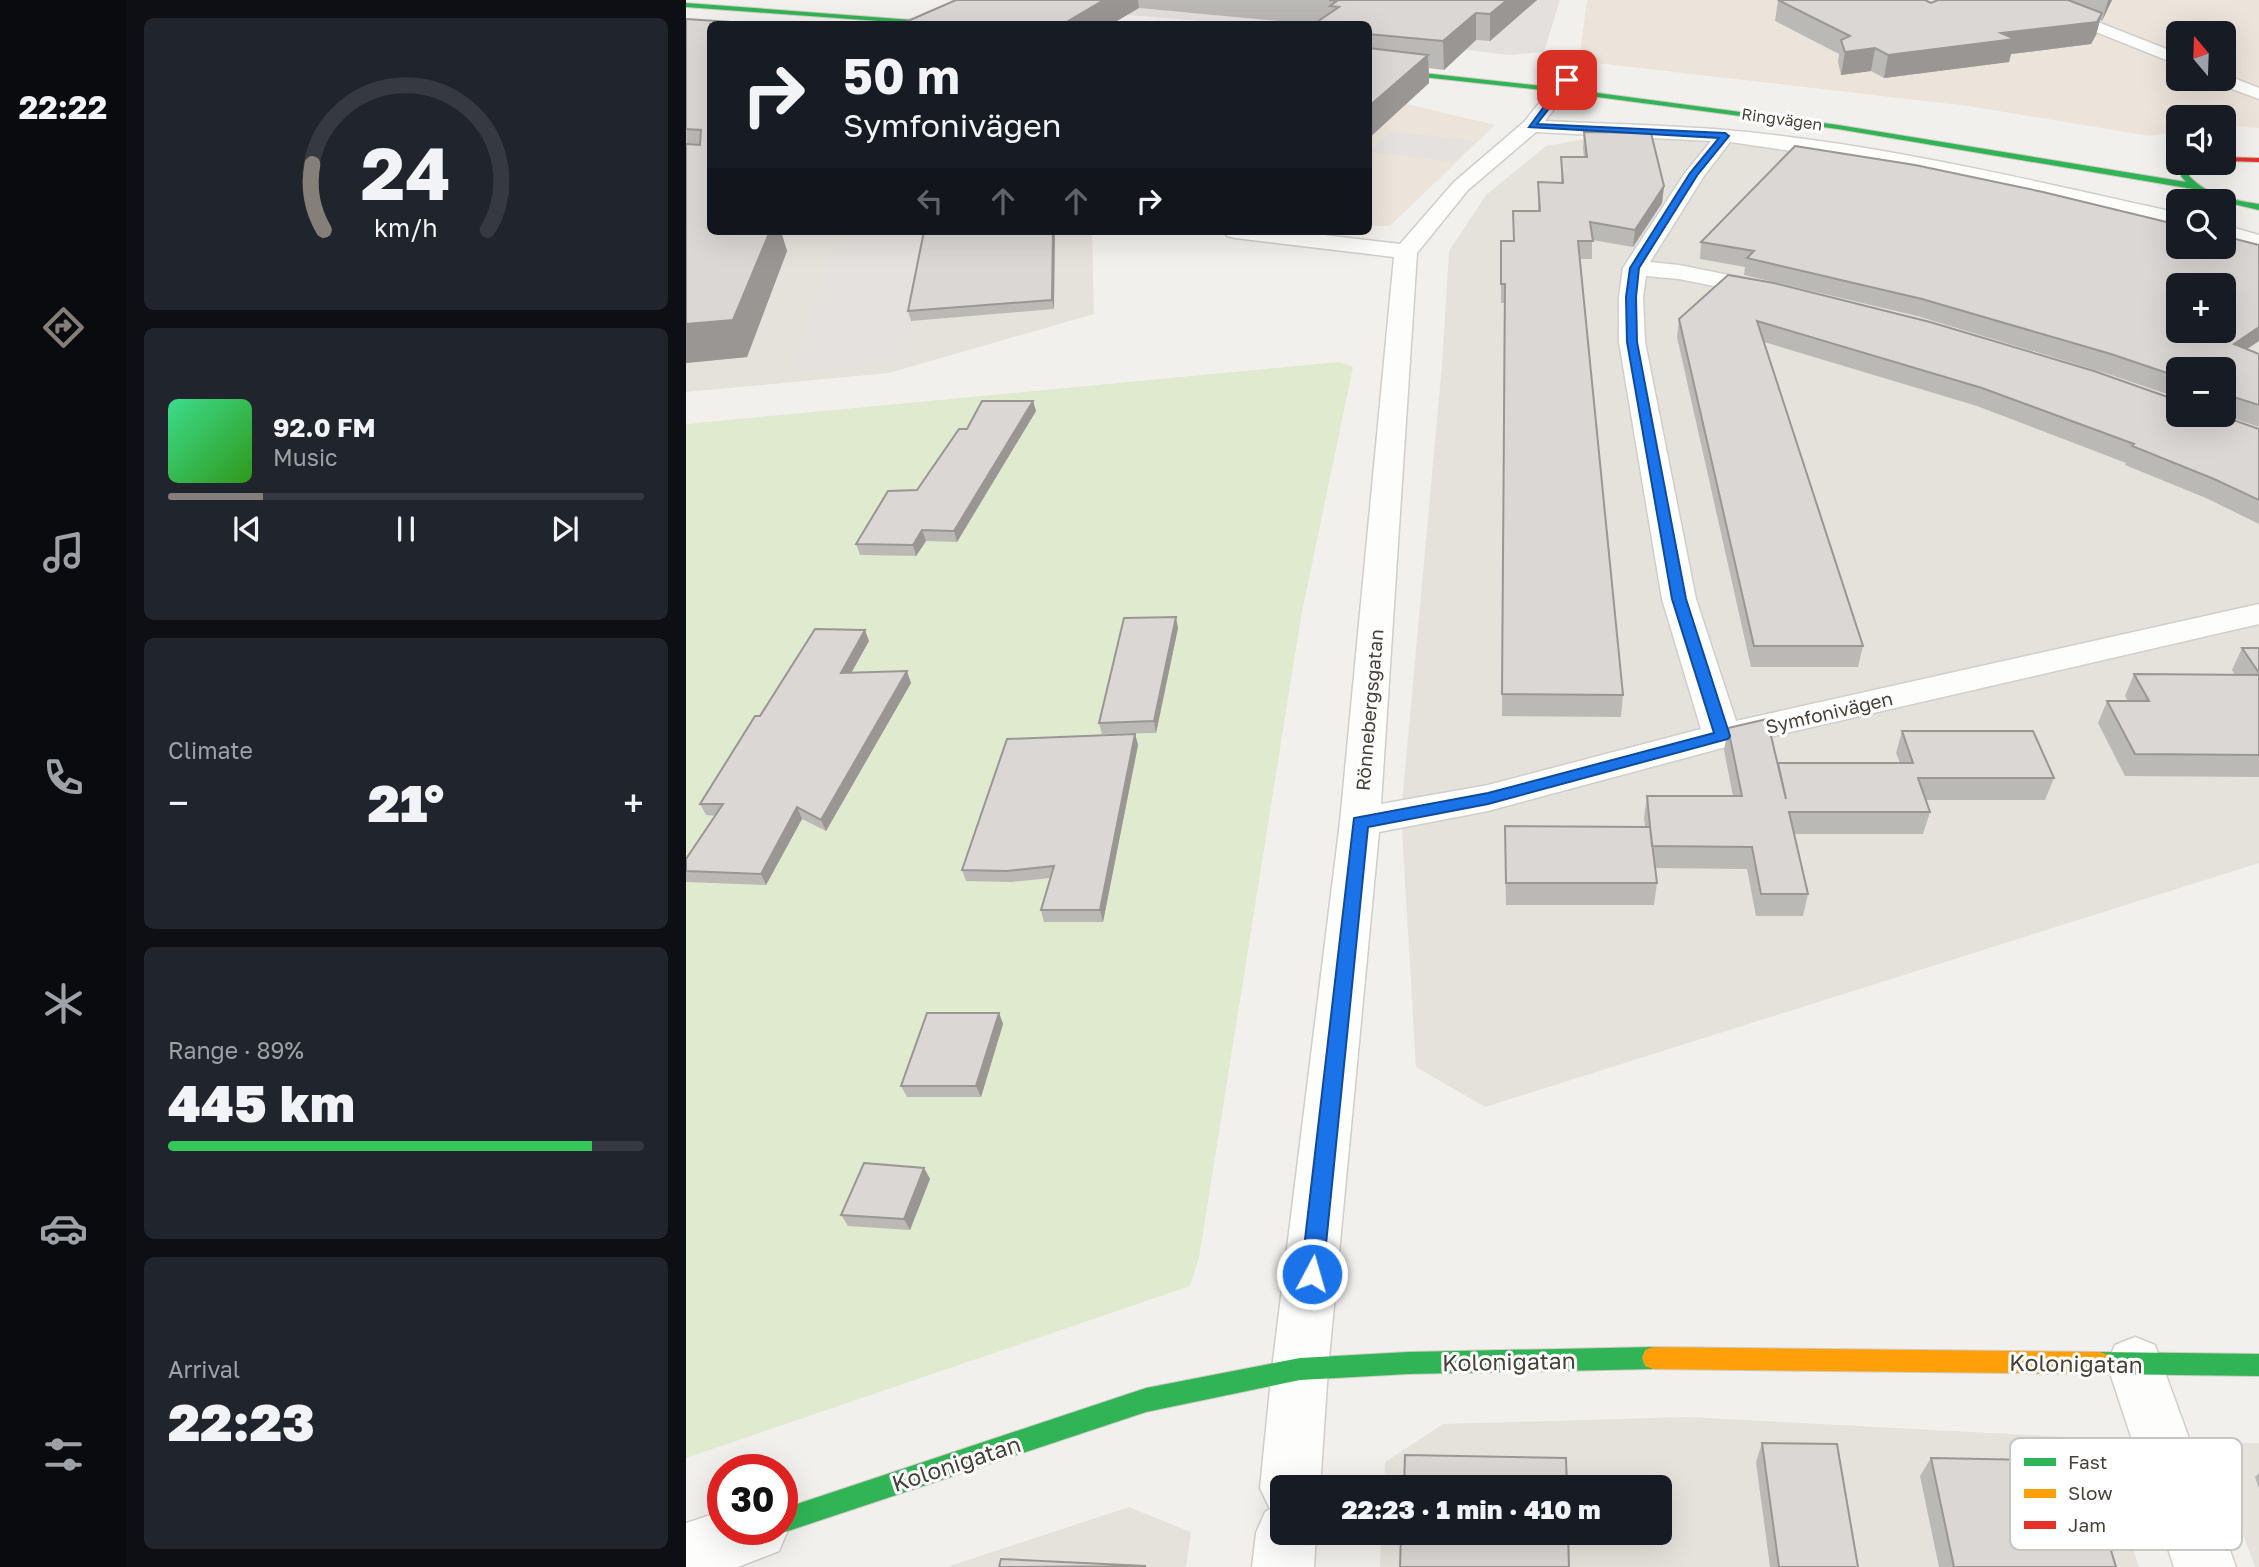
<!DOCTYPE html>
<html lang="en">
<head>
<meta charset="utf-8">
<style>
  :root { --surface:#171b24; --page:#20242c; --text:#f1f3f6; --muted:#9ea1a6; --line:#363941; --accent:#847f78 }
  body { margin:0; font-family:"Golos Text",sans-serif; background:var(--page); color:var(--text); height:100vh; display:flex; flex-direction:column; font-size:26px; white-space:nowrap }
  * { box-sizing:border-box; margin:0 }
  p { font-size:23px; color:var(--muted) }
  .icon { flex:none; width:38px; height:38px; fill:none; stroke:currentColor; stroke-width:2; stroke-linecap:round; stroke-linejoin:round }
  .map { position:relative; flex:1; overflow:hidden }
  .details { display:flex; flex-direction:column; gap:18px; padding:18px; background:#0d0f14; width:560px }
  .details>* { flex:none }
  .banner { position:absolute; left:21px; top:21px; width:665px; height:214px; border-radius:10px; box-shadow:0 7px 28px #0002; background:#171b24; color:var(--text); overflow:hidden }
  .needle { width:46px; rotate:341deg }
  .fabs { position:absolute; left:1480px; top:21px; display:grid; gap:14px }
  .fabs a { display:grid; place-items:center; width:70px; height:70px; border-radius:10px; background:var(--surface); box-shadow:0 7px 28px #0002; font-size:35px }
  .speed { position:absolute; left:21px; top:1454px; display:flex; gap:14px; font-size:35px; font-weight:700; text-align:center }
  .speed>* { display:grid; place-content:center; width:91px; height:91px; border-radius:50%; background:var(--surface); box-shadow:0 7px 28px #0002; line-height:1 }
  .speed .limit { border:10px solid #d22; background:#fff; color:#111 }
  .pin { position:absolute; display:grid; place-items:center; width:60px; height:60px; color:#fff; margin:-30px; border-radius:14px; box-shadow:0 4px 10px #0006 }
  .me { position:absolute; width:77px; margin:-38px; rotate:6deg; stroke-linejoin:round; filter:drop-shadow(0 0 5px #0008) }
  .turn { display:flex; align-items:center; gap:24px; height:147px; padding:0 21px; font-size:32px }
  .turn .icon { width:91px; height:91px; stroke-width:2.5 }
  .turn b { display:block; font-size:49px; line-height:60px }
  .lanes { display:flex; align-items:center; height:66px; padding:0 21px; background:#0003; justify-content:center; gap:35px; direction:ltr }
  .lanes .off { opacity:.35 }
  .big { font-size:52px; font-weight:800; line-height:1.1 }
  .details .widget { flex:1; display:flex; flex-direction:column; justify-content:center; gap:10px; min-width:0; padding:0 24px; border-radius:10px; background:var(--page) }
  .details .dial { align-items:center; gap:0 }
  .dial svg { height:182px; overflow:visible; fill:none; stroke:var(--line); stroke-width:7; stroke-linecap:round; text-anchor:middle }
  .dial text { fill:var(--text); stroke:none }
  .song { display:flex; align-items:center; gap:21px }
  .cover { width:84px; height:84px; border-radius:10px; background:linear-gradient(135deg,hsl(150 70% 55%),hsl(110 70% 35%)) }
  .played { height:7px; border-radius:4px; background:linear-gradient(90deg,var(--accent) 20%,var(--line) 20%) }
  .keys { display:flex; justify-content:space-around; direction:ltr }
  .heat { display:flex; justify-content:space-between; align-items:center; font-size:38px; direction:ltr }
  .charge { height:10px; border-radius:5px; background:linear-gradient(90deg,#34c759 89%,var(--line) 0) }
  .trip { position:absolute; left:584px; top:1475px; width:402px; height:70px; border-radius:10px; background:var(--surface); box-shadow:0 7px 28px #0002; font-weight:800; line-height:70px; text-align:center }
  main { display:flex; flex:1; min-height:0 }
  .tabs { display:flex; flex-direction:column; width:126px; justify-content:space-around; align-items:center; background:#090b0e; color:var(--muted) }
  .tabs .icon { width:49px; height:49px }
  .tabs .active { color:var(--accent) }
  .tabs b { font-size:32px; color:var(--text) }
  .map>svg:first-child { display:block }
  .residential { fill:#e5e2db; fill-rule:evenodd }
  .commercial { fill:#ece4da; fill-rule:evenodd }
  .industrial { fill:#e4e0dd }
  .green { fill:#e0eacf }
  .parking { fill:#e4e1de }
  .lines { fill:none; stroke-linecap:round; stroke-linejoin:round }
  .street-casing { stroke:#d0cecb; stroke-width:3 }
  .fast-casing { stroke:#d0ccc4; stroke-width:2 }
  .slow-casing { stroke:#d0ccc4; stroke-width:2 }
  .jam-casing { stroke:#d0ccc4; stroke-width:2 }
  .street { fill:#fdfdfc; fill-rule:evenodd }
  .fast { fill:#30b455; fill-rule:evenodd }
  .slow { fill:#ff9f0a; fill-rule:evenodd }
  .jam { fill:#e5322d; fill-rule:evenodd }
  .wall { fill:#bbb9b6 }
  .shaded-wall { fill:#999694 }
  .building { fill:#dad7d4; stroke:#999694; stroke-width:2; fill-rule:evenodd }
  .route { fill:#1a73e8; stroke:#114b97; stroke-width:2 }
  .labels { text-anchor:middle; dominant-baseline:central; stroke-width:6; stroke-linejoin:round; paint-order:stroke }
  .far-street-label { font-size:16px; fill:#484239; stroke:#fff }
  .street-label { font-size:19px; fill:#484239; stroke:#fff }
  .near-street-label { font-size:23px; fill:#484239; stroke:#fff }
  .key { fill:#fff; stroke:#c8c6c4; stroke-width:2 }
  .key-label { font-size:19px; fill:#484239 }
</style>
</head>
<body>
<main>
<nav class="tabs">
<b>22:22</b>
<svg class="icon active" aria-label="directions" viewBox="0 0 24 24"><path d="M12 3l9 9-9 9-9-9zM9 14v-3h6M13 9l2 2-2 2"/></svg>
<svg class="icon" aria-label="music" viewBox="0 0 24 24"><path d="M9 18V5l10-2v13"/><circle cx="6" cy="18" r="3"/><circle cx="16" cy="16" r="3"/></svg>
<svg class="icon" aria-label="phone" viewBox="0 0 24 24"><path d="M5 4h4l2 5-3 2q2 4 5 5l2-3 5 2v4C11 20 4 13 5 4z"/></svg>
<svg class="icon" aria-label="climate" viewBox="0 0 24 24"><path d="M12 3v18M4 7l16 10M4 17L20 7"/></svg>
<svg class="icon" aria-label="car" viewBox="0 0 24 24"><path d="M5 17H2v-5l4-1 3-4h7l3 4 3 1v5h-3M9 17h6M6 11h13"/><circle cx="7" cy="17" r="2"/><circle cx="17" cy="17" r="2"/></svg>
<svg class="icon" aria-label="filters" viewBox="0 0 24 24"><path d="M4 7h16M4 17h16"/><circle cx="9" cy="7" r="2"/><circle cx="15" cy="17" r="2"/></svg>
</nav>
<section class="details">
<div class="widget dial"><svg viewBox="0 0 100 80">
<path d="M14 69A42 42 0 1 1 86 69"/>
<path d="M14 69A42 42 0 0 1 9 40" stroke="#847f78"/>
<text x="50" y="56" font-size="32" font-weight="700">24</text>
<text x="50" y="72" font-size="11">km/h</text>
</svg></div>
<div class="widget">
<div class="song"><i class="cover"></i><div><b>92.0 FM</b><p>Music</p></div></div>
<div class="played"></div>
<div class="keys"><svg class="icon" aria-label="previous" viewBox="0 0 24 24"><path d="M18 5L8 12l10 7zM5 5v14"/></svg><svg class="icon" aria-label="pause" viewBox="0 0 24 24"><path d="M8 5v14M16 5v14"/></svg><svg class="icon" aria-label="next" viewBox="0 0 24 24"><path d="M6 5l10 7-10 7zM19 5v14"/></svg></div>
</div>
<div class="widget"><p>Climate</p>
<div class="heat"><a>−</a><b class="big">21°</b><a>+</a></div>
</div>
<div class="widget"><p>Range · 89%</p><b class="big">445 km</b><div class="charge"></div></div>
<div class="widget"><p>Arrival</p><b class="big">22:23</b></div>
</section>
<div class="map">
<svg width="1573" height="1567" viewBox="0 0 1573 1567">
  <rect width="100%" height="100%" fill="#f2f0ed"/>
  <path class="residential" d="M 915,136 L 1055,144 L 1124,153 L 1493,247 L 1538,247 L 1573,253 L 1573,863 L 799,1107 L 730,1067 L 715,814 L 756,365 L 763,251 L 800,195 L 860,146 ZM 1493,285 L 1538,285 L 1538,331 L 1493,331 ZM 1493,369 L 1538,369 L 1538,415 L 1493,415 Z
    M 0,180 L 24,231 L 406,231 L 408,314 L 203,373 L 0,392 Z
    M 1001,1417 L 1383,1437 L 1420,1465 L 1453,1567 L 694,1567 L 695,1533 L 975,1533 L 975,1488 L 698,1487 L 699,1462 L 757,1424 Z
    M 1553,1443 L 1573,1443 L 1573,1567 L 1569,1567 L 1540,1489 Z
    M 443,1507 L 505,1532 L 500,1567 L 261,1567 Z"/>
  <path class="commercial" d="M 901,0 L 1573,0 L 1573,128 L 1538,125 L 1538,117 L 1493,117 L 1493,132 L 1463,136 L 1282,106 L 893,61 ZM 1493,33 L 1538,33 L 1538,79 L 1493,79 Z
    M 683,95 L 809,125 L 704,226 L 683,226 Z"/>
  <path class="industrial" d="M 257,0 L 874,0 L 858,52 L 823,55 L 683,38 L 682,24 L 553,24 Z"/>
  <path class="green" d="M 653,362 L 667,367 L 615,617 L 513,1258 L 504,1286 L 0,1458 L 0,424 Z"/>
  <path class="parking" d="M 705,131 L 790,141 L 768,162 L 683,152 Z
    M 155,231 L 197,231 L 214,235 L 242,233 L 217,362 L 109,372 Z"/>
  <g class="lines">
    <defs>
      <path id="street" d="M 1334,0 L 1356,0 L 1493,54 L 1493,65 L 1337,3 Z
        M 1538,74 L 1573,88 L 1573,99 L 1530,83 L 1527,79 L 1538,79 Z
        M 881,75 L 890,80 L 859,121 C 919,124 979,125 1039,130 C 1192,143 1343,180 1493,213 L 1493,226 L 1211,166 L 1044,142 L 1018,176 L 964,262 L 993,265 L 1088,284 L 1096,286 L 1100,291 L 1096,296 L 1088,298 L 993,279 L 960,276 L 957,297 L 959,342 L 1010,599 L 1050,721 L 1573,604 L 1573,624 L 1036,748 L 802,811 L 693,832 L 642,1369 L 634,1488 L 597,1488 L 597,1533 L 630,1533 L 628,1567 L 566,1567 L 570,1533 L 579,1512 L 584,1509 L 574,1488 L 586,1369 L 654,822 L 708,257 L 549,238 L 541,236 L 538,231 L 604,231 L 714,244 L 768,182 L 838,122 L 875,76 ZM 850,132 L 1025,141 L 999,173 L 937,268 L 933,297 L 933,342 L 976,599 L 1015,729 L 802,785 L 695,804 L 731,253 L 782,190 Z
        M 1538,225 L 1573,235 L 1573,249 L 1538,239 Z
        M 1449,1337 L 1469,1345 L 1550,1567 L 1488,1567 L 1421,1364 L 1429,1345 Z
        M 37,1511 L 37,1530 L 96,1530 L 96,1515 L 102,1530 L 93,1551 L 52,1567 L 0,1567 L 0,1523 Z"/>
      <path id="fast" d="M 0,3 L 253,22 L 256,24 L 234,24 L 0,7 Z
        M 682,67 L 874,88 L 1152,125 L 1500,182 L 1495,176 L 1504,165 L 1508,167 L 1503,176 C 1522,196 1547,200 1573,204 L 1573,210 L 1530,200 L 1507,189 L 1152,129 L 874,92 L 682,71 Z
        M 967,1347 L 975,1350 L 978,1358 L 975,1366 L 967,1369 L 722,1374 L 614,1380 L 460,1412 L 96,1533 L 87,1530 L 96,1530 L 96,1509 L 460,1388 L 614,1358 L 722,1352 Z
        M 1414,1352 L 1573,1354 L 1573,1376 L 1414,1374 L 1406,1371 L 1403,1363 L 1406,1355 Z"/>
      <path id="slow" d="M 967,1347 L 1414,1352 L 1422,1355 L 1425,1363 L 1422,1371 L 1414,1374 L 967,1369 L 959,1366 L 956,1358 L 959,1350 Z"/>
      <path id="jam" d="M 1538,157 L 1573,158 L 1573,162 L 1538,161 Z"/>
    </defs>
    <use href="#street" class="street-casing"/>
    <use href="#fast" class="fast-casing"/>
    <use href="#slow" class="slow-casing"/>
    <use href="#jam" class="jam-casing"/>
    <use href="#street" class="street"/>
    <use href="#fast" class="fast"/>
    <use href="#slow" class="slow"/>
    <use href="#jam" class="jam"/>
  </g>
  <path class="wall" d="M 270,0 L 851,0 L 804,41 L 790,40 L 758,70 L 743,68 L 743,83 L 682,139 L 682,24 L 623,24 L 453,8 Z
    M 1092,0 L 1245,3 L 1252,0 L 1426,0 L 1416,21 L 1414,20 L 1410,35 L 1405,44 L 1325,54 L 1323,62 L 1198,78 L 1185,71 L 1155,75 L 1152,62 L 1153,54 L 1089,21 Z
    M 0,19 L 24,24 L 101,251 L 61,357 L 0,363 Z
    M 898,132 L 978,186 L 976,203 L 947,247 L 906,240 L 906,259 L 893,259 L 937,695 L 935,717 L 816,716 L 818,303 L 815,303 L 815,241 L 827,241 L 827,211 L 852,211 L 852,182 L 875,183 L 875,157 L 898,157 L 897,148 Z
    M 238,231 L 368,231 L 368,309 L 225,321 L 222,311 Z
    M 1015,242 L 1573,245 L 1573,341 L 1561,349 L 1573,354 L 1573,427 L 1538,415 L 1538,369 L 1493,369 L 1493,398 L 1419,373 L 1231,316 L 1058,275 L 1059,267 L 1014,259 Z
    M 1042,275 L 1573,429 L 1573,524 L 1520,498 L 1439,465 L 1440,463 L 1291,406 L 1078,342 L 1177,646 L 1172,667 L 1065,667 L 991,337 L 993,319 Z
    M 347,401 L 350,411 L 271,542 L 240,541 L 230,556 L 174,555 L 170,544 L 231,490 L 281,429 Z
    M 492,628 L 470,733 L 416,734 L 413,723 Z
    M 183,641 L 165,673 L 225,683 L 140,831 L 116,819 L 80,885 L 0,882 L 0,859 L 30,816 L 20,815 L 14,804 L 74,716 Z
    M 1556,648 L 1573,648 L 1573,777 L 1439,776 L 1412,723 L 1421,701 L 1442,701 L 1439,696 L 1448,674 L 1549,675 L 1546,670 Z
    M 1042,728 L 1091,764 L 1214,763 L 1210,753 L 1216,731 L 1368,778 L 1359,800 L 1240,800 L 1244,812 L 1237,834 L 1108,834 L 1122,894 L 1117,916 L 1070,916 L 1061,869 L 969,868 L 971,883 L 968,905 L 820,905 L 819,826 L 959,827 L 958,818 L 961,796 L 1047,796 L 1038,750 Z
    M 449,734 L 452,745 L 417,922 L 358,922 L 355,910 L 365,878 L 325,882 L 280,881 L 276,870 Z
    M 313,1013 L 317,1024 L 295,1097 L 221,1097 L 215,1086 Z
    M 238,1168 L 244,1179 L 224,1230 L 162,1226 L 155,1215 Z
    M 1076,1443 L 1172,1567 L 1084,1567 L 1070,1462 Z
    M 1245,1458 L 1430,1567 L 1253,1567 L 1234,1476 Z
    M 1573,1473 L 1573,1489 L 1569,1477 Z"/>
  <path class="shaded-wall" d="M 418,0 L 452,0 L 453,8 L 426,24 L 377,24 Z
    M 821,0 L 851,0 L 804,41 L 804,14 Z
    M 1422,0 L 1426,0 L 1416,21 Z
    M 790,13 L 790,40 L 758,70 L 757,41 Z
    M 1416,13 L 1410,35 L 1405,44 L 1325,54 L 1323,62 L 1198,78 L 1202,55 Z
    M 1189,48 L 1185,71 L 1155,75 L 1159,52 Z
    M 742,55 L 743,83 L 682,139 L 682,107 Z
    M 978,186 L 976,203 L 947,247 L 949,230 Z
    M 48,231 L 95,231 L 101,251 L 61,357 L 0,363 L 0,324 Z
    M 367,231 L 368,231 L 369,235 L 368,309 L 366,300 Z
    M 1573,327 L 1573,341 L 1541,362 L 1548,344 Z
    M 347,401 L 350,411 L 271,542 L 268,531 Z
    M 236,530 L 240,541 L 230,556 L 227,545 Z
    M 490,617 L 492,628 L 470,733 L 468,721 Z
    M 179,630 L 183,641 L 159,684 L 155,673 Z
    M 221,671 L 225,683 L 140,831 L 135,820 Z
    M 449,734 L 452,745 L 417,922 L 414,910 Z
    M 111,807 L 116,819 L 80,885 L 75,874 Z
    M 313,1013 L 317,1024 L 295,1097 L 290,1086 Z
    M 238,1168 L 244,1179 L 224,1230 L 218,1219 Z"/>
  <path class="building" d="M 270,0 L 418,0 L 377,24 L 215,24 Z
    M 643,0 L 821,0 L 804,14 L 790,13 L 757,41 L 682,34 L 682,24 L 628,24 L 653,7 L 644,6 L 651,1 Z
    M 1092,0 L 1239,0 L 1245,3 L 1252,0 L 1382,0 L 1416,13 L 1411,22 L 1315,33 L 1329,39 L 1202,55 L 1189,48 L 1159,52 L 1155,40 L 1164,36 Z
    M 0,19 L 76,24 L 24,24 L 24,231 L 84,231 L 47,320 L 0,324 L 0,144 L 14,145 L 15,130 L 0,129 Z
    M 682,48 L 742,55 L 682,107 Z
    M 898,132 L 965,133 L 978,186 L 949,230 L 904,222 L 907,241 L 892,241 L 937,695 L 816,694 L 819,284 L 815,284 L 815,241 L 828,241 L 827,211 L 854,211 L 852,182 L 877,183 L 875,157 L 901,157 Z
    M 1109,146 L 1229,165 L 1357,192 L 1493,225 L 1493,247 L 1538,247 L 1538,236 L 1573,245 L 1573,327 L 1548,344 L 1573,354 L 1573,405 L 1538,394 L 1538,369 L 1493,369 L 1493,377 L 1425,354 L 1236,299 L 1061,258 L 1068,251 L 1015,242 ZM 1493,285 L 1538,285 L 1538,331 L 1493,331 Z
    M 238,231 L 367,231 L 366,300 L 222,311 Z
    M 1042,275 L 1088,283 L 1244,322 L 1408,371 L 1493,401 L 1493,415 L 1533,415 L 1573,429 L 1573,500 L 1528,479 L 1446,446 L 1448,444 L 1296,388 L 1071,321 L 1177,646 L 1068,646 L 993,319 Z
    M 296,401 L 347,401 L 268,531 L 236,530 L 227,545 L 170,544 L 202,491 L 231,490 L 273,429 L 281,429 Z
    M 490,617 L 468,721 L 413,723 L 438,618 Z
    M 129,629 L 179,630 L 155,673 L 221,671 L 135,820 L 111,807 L 75,874 L 0,871 L 0,859 L 37,804 L 14,804 L 69,716 L 74,716 Z
    M 1556,648 L 1573,648 L 1573,673 Z
    M 1448,674 L 1573,675 L 1573,755 L 1449,754 L 1421,701 L 1463,701 Z
    M 1081,719 L 1100,799 L 1092,763 L 1227,763 L 1216,731 L 1347,731 L 1368,778 L 1232,778 L 1244,812 L 1103,812 L 1122,894 L 1075,894 L 1066,847 L 966,846 L 961,796 L 1056,796 L 1042,728 Z
    M 449,734 L 414,910 L 355,910 L 368,866 L 321,871 L 276,870 L 321,739 Z
    M 819,826 L 964,827 L 971,883 L 820,883 Z
    M 241,1013 L 313,1013 L 290,1086 L 215,1086 Z
    M 178,1163 L 238,1168 L 218,1219 L 155,1215 Z
    M 1076,1443 L 1151,1444 L 1172,1567 L 1093,1567 Z
    M 719,1455 L 880,1458 L 881,1488 L 718,1488 Z
    M 1245,1458 L 1398,1461 L 1430,1567 L 1268,1567 Z
    M 715,1533 L 882,1533 L 883,1567 L 714,1567 Z
    M 315,1559 L 460,1566 L 313,1567 Z"/>
  <path class="route" d="M 879,78 L 885,80 L 851,124 L 1039,133 L 1043,136 L 1012,174 L 953,268 L 950,297 L 951,342 L 1000,599 L 1044,736 L 1042,739 L 802,804 L 682,827 L 637,1274 L 634,1281 L 626,1284 L 619,1281 L 615,1274 L 668,818 L 802,793 L 1028,733 L 986,599 L 941,342 L 940,297 L 944,268 L 1004,173 L 1033,138 L 843,127 Z"/>
  <g class="labels">
    <g class="far-street-label">
      <text transform="translate(1096 119) rotate(8)">Ringvägen</text>
    </g>
    <g class="street-label">
      <text transform="translate(683 710) rotate(-85)">Rönnebergsgatan</text>
      <text transform="translate(1143 712) rotate(-13)">Symfonivägen</text>
    </g>
    <g class="near-street-label">
      <text transform="translate(823 1361) rotate(-1)">Kolonigatan</text>
      <text transform="translate(1390 1363) rotate(1)">Kolonigatan</text>
      <text transform="translate(270 1463) rotate(-18)">Kolonigatan</text>
    </g>
  </g>
  <rect x="1324" y="1438" width="232" height="112" rx="10" class="key"/>
  <rect x="1338" y="1458" width="32" height="8" fill="#30b455"/>
  <rect x="1338" y="1489" width="32" height="9" fill="#ff9f0a"/>
  <rect x="1338" y="1521" width="32" height="8" fill="#e5322d"/>
  <g class="key-label">
    <text x="1382" y="1469">Fast</text>
    <text x="1382" y="1500">Slow</text>
    <text x="1382" y="1532">Jam</text>
  </g>
</svg>
<div class="fabs">
<a><svg class="needle" viewBox="-14 -14 28 28"><path d="M0-13l5 13h-10z" fill="#e53935"/><path d="M0 13l5-13h-10z" fill="#9ea1a6"/></svg></a>
<a><svg class="icon" aria-label="sound" viewBox="0 0 24 24"><path d="M4 9h4l5-4v14l-5-4H4zM17 9q2 3 0 6"/></svg></a>
<a><svg class="icon" aria-label="search" viewBox="0 0 24 24"><circle cx="10" cy="10" r="6"/><path d="M15 15l6 6"/></svg></a>
<a>+</a>
<a>−</a>
</div>
<div class="speed"><div class="limit">30</div></div>
<div class="pin" style="left:881px;top:80px;background:#d93025"><svg class="icon" aria-label="arrive" viewBox="0 0 24 24"><path d="M6 21V4h12l-3 4 3 4H6"/></svg></div>
<svg class="me" style="left:626px;top:1274px" viewBox="-20 -20 40 40"><circle r="17" fill="#1a73e8" stroke="#fff" stroke-width="3"/><path d="M0-11L8 9 0 5-8 9z" fill="#fff"/></svg>
<div class="trip">22:23 · 1 min · 410 m</div>
<div class="banner">
<div class="turn"><svg class="icon" aria-label="right" viewBox="0 0 24 24"><path d="M7 20v-9h11M14 6l5 5-5 5"/></svg><div><b>50 m</b>Symfonivägen</div></div>
<div class="lanes"><svg class="icon off" aria-label="left" viewBox="0 0 24 24"><path d="M17 20v-9H6M10 6l-5 5 5 5"/></svg><svg class="icon off" aria-label="ahead" viewBox="0 0 24 24"><path d="M12 20V5M6 11l6-6 6 6"/></svg><svg class="icon off" aria-label="ahead" viewBox="0 0 24 24"><path d="M12 20V5M6 11l6-6 6 6"/></svg><svg class="icon" aria-label="right" viewBox="0 0 24 24"><path d="M7 20v-9h11M14 6l5 5-5 5"/></svg></div>
</div>
</div>
</main>
</body>
</html>
